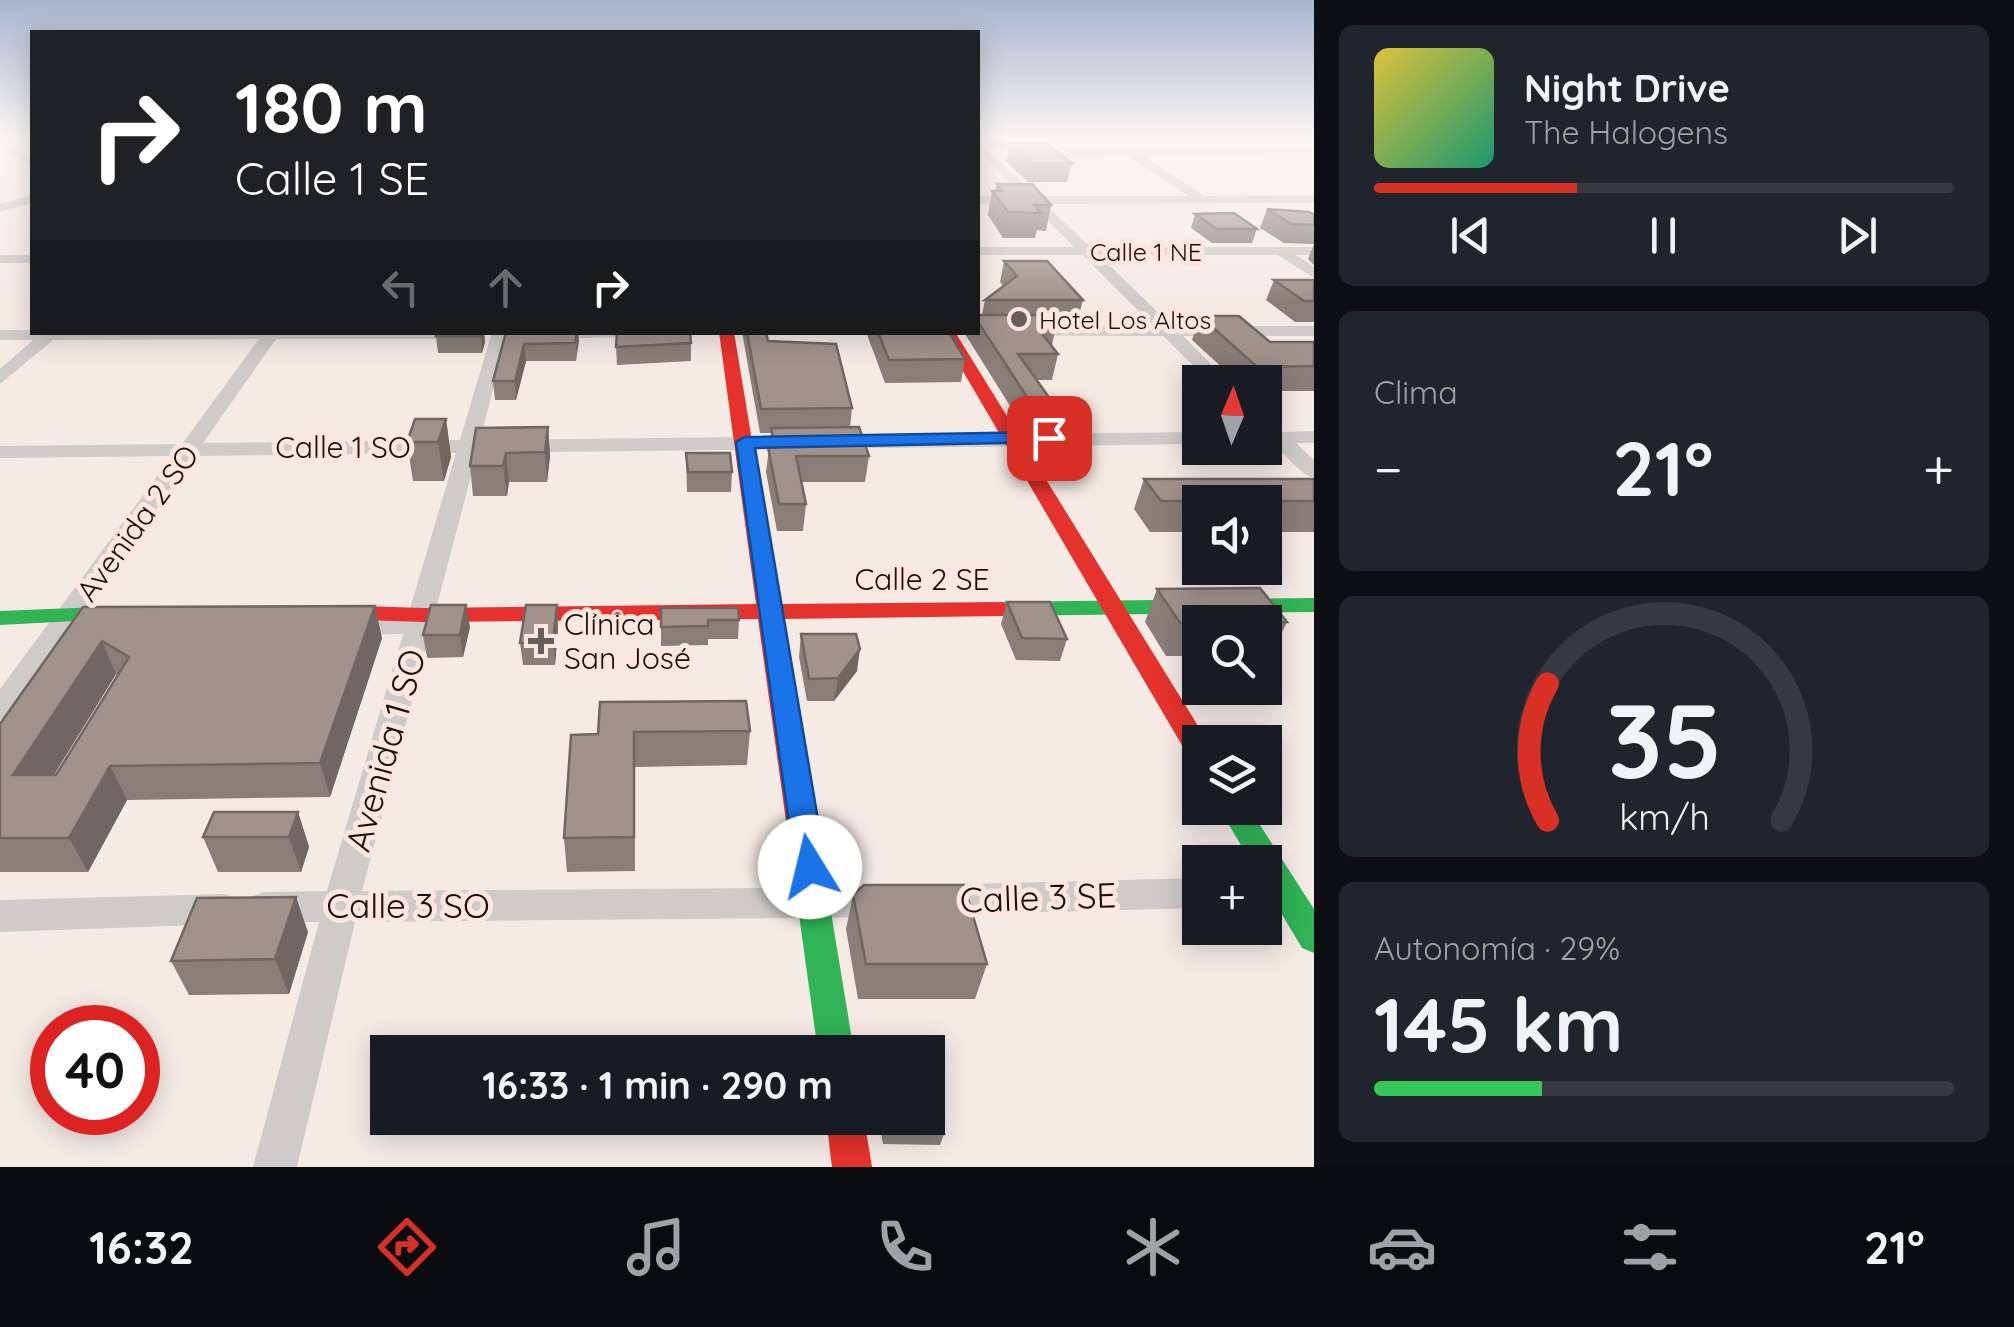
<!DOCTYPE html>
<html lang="es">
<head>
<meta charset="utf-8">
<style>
  :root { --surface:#171b24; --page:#20242c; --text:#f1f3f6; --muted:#9ea1a6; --line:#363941; --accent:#d93025 }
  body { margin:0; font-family:Quicksand,sans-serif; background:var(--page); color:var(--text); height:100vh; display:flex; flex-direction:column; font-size:38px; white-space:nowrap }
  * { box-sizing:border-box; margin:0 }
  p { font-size:32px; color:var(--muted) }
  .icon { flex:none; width:55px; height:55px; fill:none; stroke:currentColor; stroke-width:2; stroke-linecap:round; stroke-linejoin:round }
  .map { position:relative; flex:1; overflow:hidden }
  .drawer { display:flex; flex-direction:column; gap:25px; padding:25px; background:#0d0f14; width:700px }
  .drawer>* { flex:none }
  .top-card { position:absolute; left:30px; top:30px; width:950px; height:305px; border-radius:0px; box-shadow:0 5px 25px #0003; background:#202124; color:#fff; overflow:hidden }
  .needle { width:65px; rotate:2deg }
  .fabs { position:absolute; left:1182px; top:365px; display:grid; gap:20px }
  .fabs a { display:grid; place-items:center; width:100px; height:100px; border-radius:0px; background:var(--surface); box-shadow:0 5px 25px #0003; font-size:50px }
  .speed { position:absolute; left:30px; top:1005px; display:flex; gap:20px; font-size:50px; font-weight:700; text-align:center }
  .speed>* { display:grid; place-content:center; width:130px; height:130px; border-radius:50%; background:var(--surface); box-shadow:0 5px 25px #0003; line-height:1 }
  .speed .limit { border:15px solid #d22; background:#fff; color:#111 }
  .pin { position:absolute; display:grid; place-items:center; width:85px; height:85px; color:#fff; margin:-42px; border-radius:20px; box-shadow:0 5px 15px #0006 }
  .me { position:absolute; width:110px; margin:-55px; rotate:351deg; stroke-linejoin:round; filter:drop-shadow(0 0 8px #0008) }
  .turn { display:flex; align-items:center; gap:35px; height:210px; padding:0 40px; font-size:45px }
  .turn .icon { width:130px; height:130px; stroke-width:2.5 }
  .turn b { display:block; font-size:70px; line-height:85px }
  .lanes { display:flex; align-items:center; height:95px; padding:0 40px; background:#0003; justify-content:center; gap:50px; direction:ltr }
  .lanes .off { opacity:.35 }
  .big { font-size:75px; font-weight:800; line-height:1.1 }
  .drawer .card { flex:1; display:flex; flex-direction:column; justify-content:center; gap:15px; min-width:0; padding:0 35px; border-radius:15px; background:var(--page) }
  .drawer .dial { align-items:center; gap:0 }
  .dial svg { height:260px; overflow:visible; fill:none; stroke:var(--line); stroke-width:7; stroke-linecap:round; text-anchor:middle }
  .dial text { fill:var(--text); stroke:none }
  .song { display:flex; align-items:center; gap:30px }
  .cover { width:120px; height:120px; border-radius:15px; background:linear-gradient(135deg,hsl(50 70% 55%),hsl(160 70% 35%)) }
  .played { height:10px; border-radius:5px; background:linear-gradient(90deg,var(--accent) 35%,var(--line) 35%) }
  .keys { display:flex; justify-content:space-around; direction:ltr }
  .heat { display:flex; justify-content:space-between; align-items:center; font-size:55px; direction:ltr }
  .charge { height:15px; border-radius:8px; background:linear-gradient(90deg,#34c759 29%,var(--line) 0) }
  .trip { position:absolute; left:370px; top:1035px; width:575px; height:100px; border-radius:0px; background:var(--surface); box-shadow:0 5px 25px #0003; font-weight:800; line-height:100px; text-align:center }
  .tab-bar { display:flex; height:160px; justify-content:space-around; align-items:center; background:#090b0e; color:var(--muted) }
  .tab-bar .icon { width:70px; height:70px }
  .tab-bar .active { color:var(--accent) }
  .tab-bar b { font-size:45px; color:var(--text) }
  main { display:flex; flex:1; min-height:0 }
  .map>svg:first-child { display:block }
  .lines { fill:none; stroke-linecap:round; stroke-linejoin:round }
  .street { fill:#cecbca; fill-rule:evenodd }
  .fast { fill:#30b455; fill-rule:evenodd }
  .jam { fill:#e5322d; fill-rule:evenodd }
  .wall { fill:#8b7e78; fill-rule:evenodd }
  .shaded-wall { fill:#716662 }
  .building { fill:#a2928c; stroke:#716662; stroke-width:2.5; fill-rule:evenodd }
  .route { fill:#1a73e8; stroke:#114b97; stroke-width:2.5 }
  .poi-dot { fill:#665c59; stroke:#fde6de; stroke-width:4 }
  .labels { text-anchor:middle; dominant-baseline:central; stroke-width:10; stroke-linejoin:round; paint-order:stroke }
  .far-street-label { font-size:25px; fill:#19100d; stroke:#fde6de }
  .far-poi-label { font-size:25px; fill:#19100d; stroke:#fde6de; text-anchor:start }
  .street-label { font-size:30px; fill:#19100d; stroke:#fde6de }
  .poi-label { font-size:30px; fill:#19100d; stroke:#fde6de; text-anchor:start }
  .near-street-label { font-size:35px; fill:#19100d; stroke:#fde6de }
</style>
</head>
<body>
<main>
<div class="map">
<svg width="1314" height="1167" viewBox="0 0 1314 1167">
  <rect width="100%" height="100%" fill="#f6eae5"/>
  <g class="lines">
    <path class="street" d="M 0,142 L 32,159 L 32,166 L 0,149 Z
      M 978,142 L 1037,196 L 1188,196 L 1129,156 L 1027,157 L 1023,152 L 1128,147 L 1314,147 L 1314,153 L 1144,156 L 1204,196 L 1314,195 L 1314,203 L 1045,204 L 1090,247 L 1314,247 L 1314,255 L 1296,255 L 1314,267 L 1314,278 L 1278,255 L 1099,255 L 1172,326 L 1314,326 L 1314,336 L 1183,336 L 1229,382 L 1210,382 L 1163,336 L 972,335 L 978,332 L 978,326 L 1153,326 L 1083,255 L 978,255 L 978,247 L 1074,247 L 1031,204 L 978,204 L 978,196 L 1023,196 L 978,150 Z
      M 32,195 L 32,203 L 0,212 L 0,204 Z
      M 0,255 L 32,255 L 32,263 L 0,263 Z
      M 0,330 L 479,334 L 471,339 L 276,339 L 203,443 L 460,440 L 492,332 L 508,332 L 480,440 L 1200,432 L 1200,444 L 477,453 L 362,891 L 885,887 L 898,891 L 903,902 L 898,913 L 885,917 L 355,922 L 297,1167 L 253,1167 L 319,922 L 265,922 L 252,918 L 247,907 L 252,896 L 265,892 L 327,891 L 403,634 L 348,635 L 335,627 C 350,609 388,622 409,612 L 456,453 L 194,456 L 10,717 L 0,720 L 0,689 L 172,456 L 0,458 L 0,446 L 182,444 L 259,339 L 53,340 L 0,384 L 0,369 L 33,340 L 0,340 Z
      M 634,332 L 626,337 L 546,339 L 538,334 Z
      M 1265,419 L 1283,432 L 1314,431 L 1314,443 L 1296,443 L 1314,460 L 1314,478 C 1294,472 1285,447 1265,443 Z
      M 1200,878 L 1200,908 L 935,915 L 922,911 L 917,900 L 922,889 L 935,885 Z
      M 225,894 L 238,898 L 243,909 L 238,920 L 225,924 L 0,932 L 0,900 Z"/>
    <path class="fast" d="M 1314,598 L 1314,612 L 1002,616 L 990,609 L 1002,602 Z
      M 123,606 L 135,613 L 131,618 L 0,625 L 0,611 Z
      M 1219,808 L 1249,808 L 1314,909 L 1314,953 L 1302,948 L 1265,886 L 1265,862 L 1251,862 Z
      M 801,809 L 811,813 L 816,821 L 854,1052 L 818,1052 L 786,821 L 791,813 Z"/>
    <path class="jam" d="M 719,332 L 734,332 L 779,604 L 1002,602 L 1014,609 L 1002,616 L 782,619 L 816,821 L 811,829 L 801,833 L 791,829 L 786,821 L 758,619 L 424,622 L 330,619 L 318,612 L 330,605 L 424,608 L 756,604 Z
      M 940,332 L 955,332 L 1208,742 L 1200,742 L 1200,762 L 1190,759 Z
      M 826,1118 L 864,1118 L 872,1167 L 832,1167 Z"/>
  </g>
  <path class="wall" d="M 981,139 L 1026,139 L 1025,142 L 1072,163 L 1067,182 L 1028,182 L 1006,161 L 1009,147 L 991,147 Z
    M 997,184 L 1051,205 L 1046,231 L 1037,230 L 1035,238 L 1003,238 L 988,215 L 992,191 L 995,191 Z
    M 1267,209 L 1314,215 L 1314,265 L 1308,259 L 1314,244 L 1284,243 L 1260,228 Z
    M 1195,214 L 1257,229 L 1252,243 L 1212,243 L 1191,228 Z
    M 1004,261 L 1083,300 L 1077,322 L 1049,322 L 1055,330 L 1052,346 L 1058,354 L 1052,380 L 1036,380 L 1053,403 L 1046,430 L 1025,430 L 965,334 L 965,332 L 978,332 L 978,315 L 982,315 L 985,300 L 1003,286 L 1000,282 Z
    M 1274,280 L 1314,280 L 1314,322 L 1295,322 L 1266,300 Z
    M 1200,316 L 1270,342 L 1314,342 L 1314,391 L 1265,391 L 1265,382 L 1238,382 L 1192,340 Z
    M 438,332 L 484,332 L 485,342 L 482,353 L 438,353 L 436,336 Z
    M 506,332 L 578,332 L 576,361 L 526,361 L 516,400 L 495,400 L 493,381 Z
    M 742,332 L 766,332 L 768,341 L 852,408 L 850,427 L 869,456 L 865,482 L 801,482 L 806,504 L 803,531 L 777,531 L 766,472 L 771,433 L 760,433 Z
    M 866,332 L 949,332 L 965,359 L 961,382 L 885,383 Z
    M 691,343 L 691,361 L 617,365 L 616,347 Z
    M 446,419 L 451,457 L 444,481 L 413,481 L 407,442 Z
    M 548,427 L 550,456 L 547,482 L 509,482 L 507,496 L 473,496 L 470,466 Z
    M 686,453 L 732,472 L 731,492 L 687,492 Z
    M 1144,479 L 1314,479 L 1314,532 L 1265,532 L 1265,502 L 1200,502 L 1200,532 L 1150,532 L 1134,509 Z
    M 1157,589 L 1287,622 L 1271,655 L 1265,655 L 1265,622 L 1200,622 L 1200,656 L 1166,656 L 1145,622 Z
    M 1007,602 L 1067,639 L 1060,661 L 1016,660 L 1001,624 Z
    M 83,607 L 382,638 L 330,797 L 127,800 L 88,872 L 0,872 L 0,724 ZM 116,674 L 118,675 L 56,775 L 54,775 Z
    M 661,608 L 739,620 L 738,639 L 708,639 L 708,645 L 661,646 Z
    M 470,627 L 463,657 L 427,658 L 423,635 Z
    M 558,627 L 555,665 L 523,665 L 520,643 Z
    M 801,634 L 857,671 L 834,701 L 807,701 L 799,657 Z
    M 600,702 L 750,731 L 747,765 L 635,767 L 635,871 L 567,872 L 564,838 L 598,734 Z
    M 298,812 L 309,847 L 301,872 L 218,872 L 203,837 Z
    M 853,895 L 987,964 L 975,999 L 858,999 L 846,929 Z
    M 308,932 L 289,994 L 189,995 L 171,961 Z
    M 878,1118 L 928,1118 L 944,1134 L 940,1145 L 883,1144 Z"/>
  <path class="shaded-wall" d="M 481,332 L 484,332 L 485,342 L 482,353 Z
    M 577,332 L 578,332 L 579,341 L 576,361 Z
    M 524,344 L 526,361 L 516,400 L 515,381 Z
    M 446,419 L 451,457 L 444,481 L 438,442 Z
    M 548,427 L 550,456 L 547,482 L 545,452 Z
    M 506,453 L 509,482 L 507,496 L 503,466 Z
    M 466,605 L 470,627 L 463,657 L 460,635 Z
    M 557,605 L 558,627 L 555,665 L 553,643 Z
    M 375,606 L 382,638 L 330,797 L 320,763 Z
    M 102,641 L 116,674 L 32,810 L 13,775 Z
    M 860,649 L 857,671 L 834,701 L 838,678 Z
    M 110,766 L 127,800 L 88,872 L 69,838 Z
    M 298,812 L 309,847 L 301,872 L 289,837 Z
    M 296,897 L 308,932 L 289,994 L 275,959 Z"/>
  <path class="building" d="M 1044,142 L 1072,163 L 1032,163 L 1010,143 Z
    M 997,184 L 1032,184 L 1051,205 L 1034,205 L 1041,213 L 1008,212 L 992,191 L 1002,191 Z
    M 1267,209 L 1309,212 L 1314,215 L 1314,225 L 1291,224 Z
    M 1234,213 L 1257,229 L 1217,229 L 1195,214 Z
    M 1004,261 L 1047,261 L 1083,300 L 985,300 L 1017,276 Z
    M 1274,280 L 1314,280 L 1314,301 L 1304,301 Z
    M 978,315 L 1044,315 L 1055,330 L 1039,330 L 1058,354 L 1018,354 L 1053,403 L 1031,403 L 978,322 Z
    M 1200,316 L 1239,316 L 1270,342 L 1314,342 L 1314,366 L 1257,367 Z
    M 438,332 L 481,332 L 480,336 L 436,336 Z
    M 506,332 L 577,332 L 575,343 L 524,344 L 515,381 L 493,381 Z
    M 617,332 L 690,332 L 691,343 L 616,347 Z
    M 747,332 L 766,332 L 768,341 L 836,344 L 852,408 L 761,409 Z
    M 878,332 L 949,332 L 965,359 L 889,360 Z
    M 415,419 L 446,419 L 438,442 L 407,442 Z
    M 548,427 L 545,452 L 506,453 L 503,466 L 470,466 L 476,428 Z
    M 859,427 L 869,456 L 796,456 L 806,504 L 779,504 L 768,447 L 775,447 L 771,428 Z
    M 686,453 L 730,453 L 732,472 L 688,472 Z
    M 1144,479 L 1314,479 L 1314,501 L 1161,501 Z
    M 1260,588 L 1287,622 L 1180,623 L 1157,589 Z
    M 1007,602 L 1050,602 L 1067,639 L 1022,638 Z
    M 431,605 L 466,605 L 460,635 L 423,635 Z
    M 526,605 L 557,605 L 553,643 L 520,643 Z
    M 375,606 L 320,763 L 110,766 L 69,838 L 0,838 L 0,724 L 83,607 ZM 102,641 L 129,657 L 56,775 L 13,775 Z
    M 661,608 L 738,608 L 739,620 L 708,620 L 708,626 L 661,627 Z
    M 801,634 L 856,634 L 860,649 L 838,678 L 809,679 Z
    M 746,701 L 750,731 L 634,732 L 634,837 L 564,838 L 571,735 L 598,734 L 600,702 Z
    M 214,812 L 298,812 L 289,837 L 203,837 Z
    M 864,885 L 964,885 L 987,964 L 866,964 L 853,895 Z
    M 296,897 L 275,959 L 171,961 L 197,898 Z
    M 928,1106 L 939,1106 L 944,1134 L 886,1133 L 883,1118 L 928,1118 Z"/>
  <linearGradient id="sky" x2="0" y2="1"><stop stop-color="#a8b5ce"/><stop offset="0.46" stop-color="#fbf6f3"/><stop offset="1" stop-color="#fbf6f3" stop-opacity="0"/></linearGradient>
  <rect width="1314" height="302" fill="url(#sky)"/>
  <path class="route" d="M 1049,432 L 1058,438 L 1055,442 L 755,448 L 826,867 L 821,876 L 810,880 L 799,876 L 795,867 L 736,442 L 745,437 Z"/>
  <g class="poi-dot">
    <circle cx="1019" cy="319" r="10"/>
    <path d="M536 626h10v10h10v10h-10v10h-10v-10h-10v-10h10z"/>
  </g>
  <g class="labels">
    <g class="far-street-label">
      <text x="1146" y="251">Calle 1 NE</text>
    </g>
    <g class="far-poi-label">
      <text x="1039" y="319">Hotel Los Altos</text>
    </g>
    <g class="street-label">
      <text x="343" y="447">Calle 1 SO</text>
      <text transform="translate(137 523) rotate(-54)">Avenida 2 SO</text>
      <text x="922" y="579">Calle 2 SE</text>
    </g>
    <g class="poi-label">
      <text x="564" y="624">Clínica<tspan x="564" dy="34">San José</tspan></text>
    </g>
    <g class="near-street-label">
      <text transform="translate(385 750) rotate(-74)">Avenida 1 SO</text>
      <text transform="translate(1038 897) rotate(-2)">Calle 3 SE</text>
      <text x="408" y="905">Calle 3 SO</text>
    </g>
  </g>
</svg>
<div class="fabs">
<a><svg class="needle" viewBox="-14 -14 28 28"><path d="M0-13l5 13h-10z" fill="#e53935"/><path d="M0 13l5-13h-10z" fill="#9ea1a6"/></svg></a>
<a><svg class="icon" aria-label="sound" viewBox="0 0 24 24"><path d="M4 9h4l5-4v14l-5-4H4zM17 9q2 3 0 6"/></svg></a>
<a><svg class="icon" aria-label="search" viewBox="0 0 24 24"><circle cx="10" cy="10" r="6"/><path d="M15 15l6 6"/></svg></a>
<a><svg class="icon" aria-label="layers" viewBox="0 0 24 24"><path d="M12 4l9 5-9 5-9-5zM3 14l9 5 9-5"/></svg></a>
<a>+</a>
</div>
<div class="speed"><div class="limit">40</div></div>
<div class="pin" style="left:1049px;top:438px;background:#d93025"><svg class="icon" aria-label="arrive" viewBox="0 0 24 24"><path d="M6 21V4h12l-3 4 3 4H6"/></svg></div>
<svg class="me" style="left:810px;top:867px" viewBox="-20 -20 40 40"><circle r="19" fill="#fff"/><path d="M0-13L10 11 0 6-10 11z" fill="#1a73e8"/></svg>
<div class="trip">16:33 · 1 min · 290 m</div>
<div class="top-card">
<div class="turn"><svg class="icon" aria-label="right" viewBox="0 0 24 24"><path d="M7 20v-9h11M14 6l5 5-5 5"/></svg><div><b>180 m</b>Calle 1 SE</div></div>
<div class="lanes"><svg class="icon off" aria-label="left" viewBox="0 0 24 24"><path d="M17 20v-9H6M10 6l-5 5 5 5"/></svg><svg class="icon off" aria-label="ahead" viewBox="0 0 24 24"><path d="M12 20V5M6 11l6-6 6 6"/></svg><svg class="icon" aria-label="right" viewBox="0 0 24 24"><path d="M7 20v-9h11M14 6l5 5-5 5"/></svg></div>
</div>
</div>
<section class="drawer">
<div class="card">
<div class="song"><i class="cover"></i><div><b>Night Drive</b><p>The Halogens</p></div></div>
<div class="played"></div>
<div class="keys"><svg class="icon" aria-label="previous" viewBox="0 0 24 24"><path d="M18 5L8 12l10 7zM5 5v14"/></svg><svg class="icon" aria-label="pause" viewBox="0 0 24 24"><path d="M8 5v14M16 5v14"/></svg><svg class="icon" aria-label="next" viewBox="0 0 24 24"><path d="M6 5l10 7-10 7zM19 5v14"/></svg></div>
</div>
<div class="card"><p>Clima</p>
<div class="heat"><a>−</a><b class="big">21°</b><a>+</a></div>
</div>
<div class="card dial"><svg viewBox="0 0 100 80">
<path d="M14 69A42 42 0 1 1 86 69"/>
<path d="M14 69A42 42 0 0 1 14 27" stroke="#d93025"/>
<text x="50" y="56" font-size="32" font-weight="700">35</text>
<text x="50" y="72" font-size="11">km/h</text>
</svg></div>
<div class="card"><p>Autonomía · 29%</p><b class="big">145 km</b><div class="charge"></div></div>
</section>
</main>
<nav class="tab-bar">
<b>16:32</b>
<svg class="icon active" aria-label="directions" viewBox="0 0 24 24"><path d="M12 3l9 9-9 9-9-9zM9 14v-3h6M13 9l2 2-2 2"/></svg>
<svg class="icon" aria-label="music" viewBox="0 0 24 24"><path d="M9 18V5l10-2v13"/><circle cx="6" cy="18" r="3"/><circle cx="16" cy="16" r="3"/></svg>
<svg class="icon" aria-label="phone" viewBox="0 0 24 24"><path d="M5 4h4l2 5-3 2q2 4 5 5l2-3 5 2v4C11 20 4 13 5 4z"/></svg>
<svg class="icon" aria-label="climate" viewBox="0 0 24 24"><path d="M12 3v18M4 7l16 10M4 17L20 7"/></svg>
<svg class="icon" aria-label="car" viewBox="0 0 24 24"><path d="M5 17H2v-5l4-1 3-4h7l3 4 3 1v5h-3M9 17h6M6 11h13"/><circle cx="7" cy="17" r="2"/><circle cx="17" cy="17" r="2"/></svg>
<svg class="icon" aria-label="filters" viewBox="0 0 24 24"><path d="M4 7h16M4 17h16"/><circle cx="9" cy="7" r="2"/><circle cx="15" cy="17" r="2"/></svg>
<b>21°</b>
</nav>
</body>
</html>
